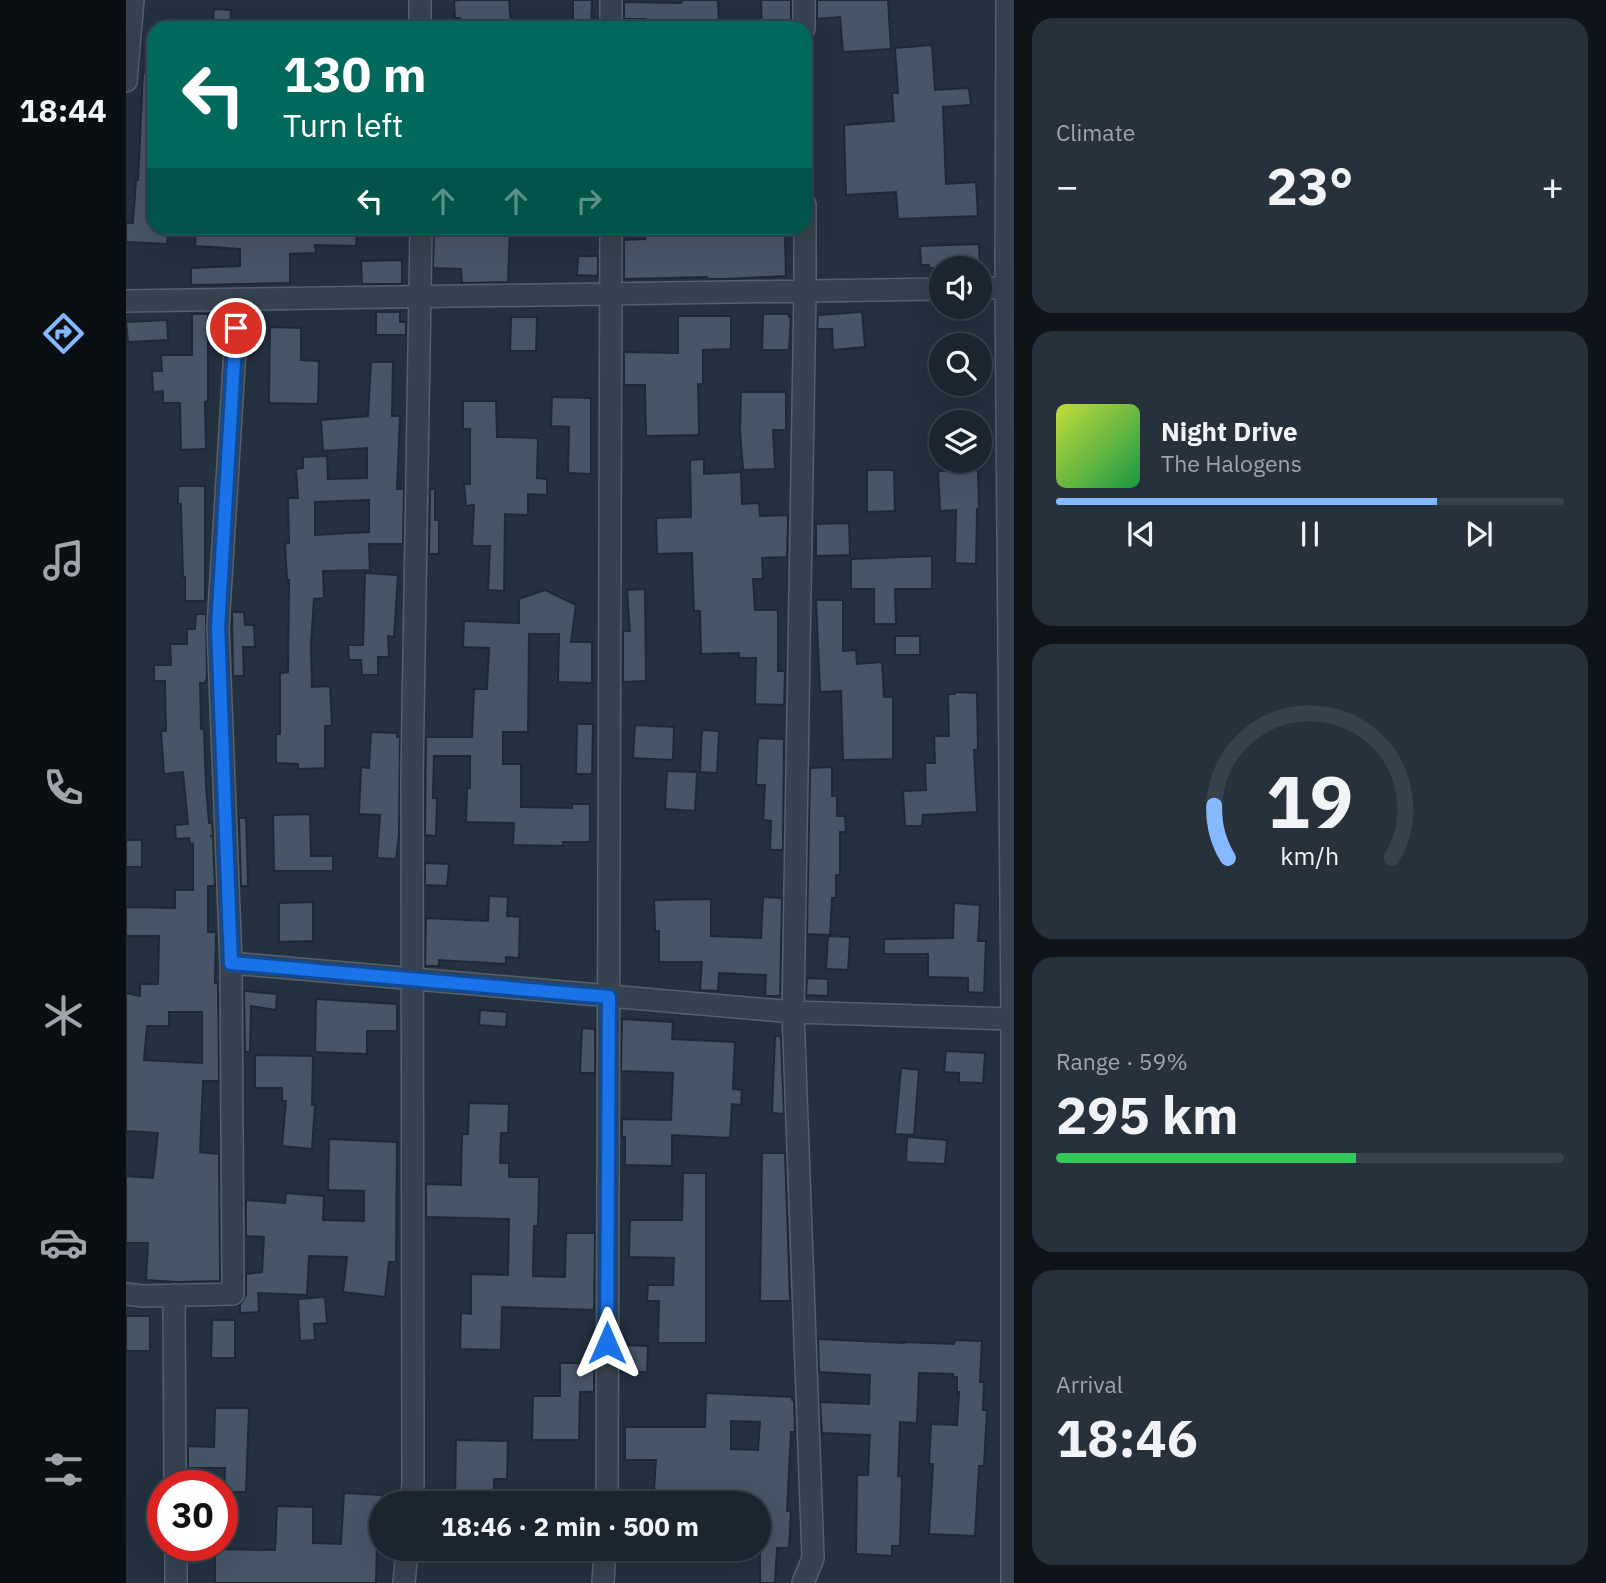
<!DOCTYPE html>
<html lang="en">
<head>
<meta charset="utf-8">
<style>
  :root { --surface:#1a2530; --page:#27313c; --text:#f1f3f6; --muted:#9fa5ab; --line:#38424c; --accent:#85b9ff }
  body { margin:0; font-family:"IBM Plex Sans",sans-serif; background:var(--page); color:var(--text); height:100vh; display:flex; flex-direction:column; font-size:26px; white-space:nowrap }
  * { box-sizing:border-box; margin:0 }
  p { font-size:23px; color:var(--muted) }
  .icon { flex:none; width:38px; height:38px; fill:none; stroke:currentColor; stroke-width:2; stroke-linecap:round; stroke-linejoin:round }
  .map { position:relative; flex:1; overflow:hidden }
  .details { display:flex; flex-direction:column; gap:18px; padding:18px; background:#0e141a; width:592px }
  .details>* { flex:none }
  .guide { position:absolute; left:21px; top:21px; width:665px; height:214px; border-radius:21px; box-shadow:0 7px 28px #0002,0 0 0 2px var(--line); background:#00695c; color:#fff; overflow:hidden }
  .buttons { position:absolute; left:803px; top:256px; display:grid; gap:14px }
  .buttons a { display:grid; place-items:center; width:63px; height:63px; border-radius:50%; background:var(--surface); box-shadow:0 7px 28px #0002,0 0 0 2px var(--line); font-size:35px }
  .speed { position:absolute; left:21px; top:1470px; display:flex; gap:14px; font-size:35px; font-weight:700; text-align:center }
  .speed>* { display:grid; place-content:center; width:91px; height:91px; border-radius:50%; background:var(--surface); box-shadow:0 7px 28px #0002,0 0 0 2px var(--line); line-height:1 }
  .speed .limit { border:10px solid #d22; background:#fff; color:#111 }
  .pin { position:absolute; display:grid; place-items:center; width:60px; height:60px; color:#fff; margin:-30px; border:4px solid #fff; border-radius:50%; box-shadow:0 2px 7px #0007 }
  .me { position:absolute; width:77px; margin:-38px; rotate:0deg; stroke-linejoin:round; filter:drop-shadow(0 0 5px #0008) }
  .turn { display:flex; align-items:center; gap:24px; height:147px; padding:0 21px; font-size:32px }
  .turn .icon { width:91px; height:91px; stroke-width:2.5 }
  .turn b { display:block; font-size:49px; line-height:60px }
  .lanes { display:flex; align-items:center; height:66px; padding:0 21px; background:#0003; justify-content:center; gap:35px; direction:ltr }
  .lanes .off { opacity:.35 }
  .big { font-size:52px; font-weight:800; line-height:1.1 }
  .details .card { flex:1; display:flex; flex-direction:column; justify-content:center; gap:10px; min-width:0; padding:0 24px; border-radius:21px; background:var(--page) }
  .details .dial { align-items:center; gap:0 }
  .dial svg { height:182px; overflow:visible; fill:none; stroke:var(--line); stroke-width:7; stroke-linecap:round; text-anchor:middle }
  .dial text { fill:var(--text); stroke:none }
  .song { display:flex; align-items:center; gap:21px }
  .cover { width:84px; height:84px; border-radius:10px; background:linear-gradient(135deg,hsl(70 70% 55%),hsl(140 70% 35%)) }
  .played { height:7px; border-radius:4px; background:linear-gradient(90deg,var(--accent) 75%,var(--line) 75%) }
  .keys { display:flex; justify-content:space-around; direction:ltr }
  .heat { display:flex; justify-content:space-between; align-items:center; font-size:38px; direction:ltr }
  .charge { height:10px; border-radius:5px; background:linear-gradient(90deg,#34c759 59%,var(--line) 0) }
  .trip { position:absolute; left:243px; top:1491px; width:402px; height:70px; border-radius:35px; background:var(--surface); box-shadow:0 7px 28px #0002,0 0 0 2px var(--line); font-weight:800; line-height:70px; text-align:center }
  main { display:flex; flex:1; min-height:0 }
  .tabs { display:flex; flex-direction:column; width:126px; justify-content:space-around; align-items:center; background:#0a0f13; color:var(--muted) }
  .tabs .icon { width:49px; height:49px }
  .tabs .on { color:var(--accent) }
  .tabs b { font-size:32px; color:var(--text) }
  .map>svg:first-child { display:block }
  .building { fill:#475667; stroke:#1e2937; stroke-width:2; fill-rule:evenodd }
  .lines { fill:none; stroke-linecap:round; stroke-linejoin:round }
  .street-casing { stroke:#55606e; stroke-width:24 }
  .street { stroke:#374250; stroke-width:21 }
  .route-casing { stroke:#114b97; stroke-width:18 }
  .route { stroke:#1a73e8; stroke-width:12 }
</style>
</head>
<body>
<main>
<nav class="tabs">
<b>18:44</b>
<svg class="icon on" aria-label="directions" viewBox="0 0 24 24"><path d="M12 3l9 9-9 9-9-9zM9 14v-3h6M13 9l2 2-2 2"/></svg>
<svg class="icon" aria-label="music" viewBox="0 0 24 24"><path d="M9 18V5l10-2v13"/><circle cx="6" cy="18" r="3"/><circle cx="16" cy="16" r="3"/></svg>
<svg class="icon" aria-label="phone" viewBox="0 0 24 24"><path d="M5 4h4l2 5-3 2q2 4 5 5l2-3 5 2v4C11 20 4 13 5 4z"/></svg>
<svg class="icon" aria-label="climate" viewBox="0 0 24 24"><path d="M12 3v18M4 7l16 10M4 17L20 7"/></svg>
<svg class="icon" aria-label="car" viewBox="0 0 24 24"><path d="M5 17H2v-5l4-1 3-4h7l3 4 3 1v5h-3M9 17h6M6 11h13"/><circle cx="7" cy="17" r="2"/><circle cx="17" cy="17" r="2"/></svg>
<svg class="icon" aria-label="filters" viewBox="0 0 24 24"><path d="M4 7h16M4 17h16"/><circle cx="9" cy="7" r="2"/><circle cx="15" cy="17" r="2"/></svg>
</nav>
<div class="map">
<svg width="889" height="1583" viewBox="0 0 889 1583">
  <rect width="100%" height="100%" fill="#233140"/>
  <path class="building" d="M 333,0 L 383,0 L 385,24 L 335,28 L 334,18 L 329,18 L 328,1 Z
    M 447,0 L 466,0 L 465,28 L 447,28 Z
    M 556,0 L 592,0 L 593,28 L 520,28 L 520,19 L 498,19 L 498,2 L 555,3 Z
    M 635,0 L 665,0 L 665,21 L 659,22 L 659,26 L 636,27 Z
    M 691,0 L 762,0 L 765,49 L 717,52 L 714,17 L 691,19 Z
    M 88,9 L 105,10 L 104,28 L 86,28 Z
    M 806,45 L 809,90 L 843,88 L 845,105 L 817,107 L 820,184 L 850,182 L 852,216 L 772,219 L 770,192 L 720,195 L 718,125 L 768,121 L 766,93 L 772,93 L 769,48 Z
    M 17,72 L 28,73 L 28,228 L 42,228 L 41,244 L 0,242 L 0,223 L 7,223 L 10,180 L 12,180 Z
    M 70,228 L 231,228 L 230,246 L 189,245 L 190,253 L 164,254 L 164,283 L 65,285 L 65,268 L 114,266 L 114,249 L 69,246 Z
    M 348,228 L 384,228 L 382,282 L 336,283 L 335,269 L 307,268 L 308,231 L 348,232 Z
    M 520,228 L 575,228 L 575,235 L 659,234 L 660,276 L 600,279 L 581,279 L 581,277 L 498,279 L 498,240 L 519,239 Z
    M 853,244 L 854,268 L 803,268 L 803,265 L 795,265 L 794,246 Z
    M 452,256 L 472,256 L 472,276 L 451,275 Z
    M 276,260 L 276,284 L 236,284 L 235,261 Z
    M 250,312 L 274,312 L 274,322 L 280,322 L 280,335 L 250,335 Z
    M 736,312 L 739,347 L 707,350 L 706,329 L 691,329 L 692,315 Z
    M 66,314 L 82,314 L 82,401 L 79,402 L 80,449 L 55,450 L 54,403 L 37,403 L 37,391 L 27,392 L 26,371 L 36,371 L 35,355 L 66,355 Z
    M 637,314 L 663,314 L 663,317 L 665,316 L 663,350 L 636,350 Z
    M 552,316 L 605,316 L 605,349 L 577,350 L 577,384 L 572,384 L 573,435 L 520,436 L 519,385 L 498,385 L 498,352 L 552,353 Z
    M 385,317 L 411,317 L 410,351 L 384,351 Z
    M 41,320 L 42,340 L 2,342 L 0,322 Z
    M 144,327 L 175,328 L 175,360 L 193,361 L 192,404 L 143,403 Z
    M 245,362 L 267,362 L 266,416 L 274,416 L 271,489 L 278,489 L 277,544 L 243,544 L 244,570 L 197,571 L 198,598 L 188,599 L 185,645 L 186,687 L 204,686 L 206,726 L 199,726 L 199,768 L 172,769 L 172,764 L 150,763 L 150,734 L 154,734 L 154,673 L 162,672 L 163,580 L 161,580 L 159,544 L 163,543 L 162,498 L 172,498 L 170,469 L 177,468 L 177,457 L 201,456 L 202,479 L 241,478 L 241,448 L 197,451 L 195,420 L 242,416 ZM 243,500 L 243,532 L 189,535 L 189,502 Z
    M 615,392 L 660,392 L 660,430 L 647,430 L 649,469 L 617,470 L 614,430 Z
    M 426,397 L 465,398 L 465,474 L 442,473 L 443,427 L 425,426 Z
    M 337,401 L 370,401 L 371,437 L 412,438 L 411,478 L 421,479 L 421,495 L 402,494 L 402,515 L 379,514 L 378,591 L 362,590 L 364,546 L 346,546 L 348,505 L 340,506 L 338,484 L 344,484 L 344,429 L 337,429 Z
    M 578,459 L 578,474 L 615,472 L 616,504 L 633,503 L 634,516 L 662,515 L 661,557 L 636,558 L 637,579 L 627,579 L 629,610 L 652,610 L 652,671 L 659,671 L 658,705 L 629,704 L 630,658 L 613,658 L 613,653 L 575,654 L 574,611 L 568,611 L 566,553 L 531,554 L 530,518 L 565,517 L 564,460 Z
    M 741,470 L 768,470 L 769,511 L 741,512 Z
    M 852,470 L 853,509 L 851,509 L 850,564 L 829,563 L 830,510 L 814,511 L 812,471 Z
    M 52,486 L 79,486 L 79,601 L 59,601 L 59,577 L 57,577 L 55,504 L 52,504 Z
    M 304,489 L 309,489 L 309,520 L 313,520 L 313,554 L 303,554 Z
    M 723,523 L 724,555 L 690,556 L 690,524 Z
    M 806,556 L 806,589 L 769,589 L 770,624 L 748,624 L 748,589 L 725,589 L 725,559 Z
    M 239,573 L 272,575 L 268,637 L 262,636 L 263,657 L 252,657 L 252,675 L 236,675 L 235,660 L 223,660 L 222,645 L 237,645 Z
    M 519,589 L 520,681 L 497,682 L 497,631 L 504,631 L 501,590 Z
    M 419,590 L 450,605 L 445,642 L 466,642 L 466,683 L 432,682 L 433,634 L 403,634 L 402,732 L 377,732 L 377,764 L 395,764 L 395,807 L 446,808 L 446,804 L 464,804 L 464,842 L 437,842 L 437,846 L 387,845 L 388,823 L 340,822 L 341,788 L 344,788 L 344,756 L 308,756 L 307,798 L 311,798 L 310,836 L 299,835 L 300,737 L 346,737 L 348,689 L 361,689 L 363,648 L 337,647 L 338,621 L 393,623 L 393,599 Z
    M 690,600 L 717,600 L 717,651 L 730,650 L 731,664 L 756,662 L 758,697 L 767,697 L 767,759 L 717,760 L 715,691 L 694,692 Z
    M 106,612 L 118,612 L 119,625 L 128,625 L 129,647 L 117,647 L 118,676 L 107,676 Z
    M 70,614 L 80,614 L 81,677 L 79,683 L 74,683 L 75,729 L 78,729 L 80,786 L 83,823 L 86,823 L 87,836 L 84,836 L 87,837 L 89,886 L 82,886 L 82,932 L 90,932 L 89,983 L 92,983 L 93,1081 L 77,1081 L 74,1152 L 93,1154 L 94,1281 L 51,1282 L 20,1280 L 22,1243 L 0,1243 L 0,1176 L 27,1178 L 32,1133 L 0,1131 L 0,993 L 14,996 L 14,984 L 32,984 L 33,936 L 0,936 L 0,907 L 49,908 L 49,890 L 67,890 L 67,844 L 64,845 L 63,838 L 50,839 L 49,825 L 62,824 L 57,772 L 38,774 L 35,731 L 40,731 L 39,681 L 28,681 L 28,665 L 45,665 L 44,644 L 61,644 L 61,629 L 69,629 ZM 43,1012 L 76,1012 L 76,1063 L 18,1060 L 21,1026 L 43,1026 Z
    M 769,636 L 794,636 L 794,655 L 769,655 Z
    M 829,692 L 851,693 L 852,750 L 848,750 L 851,812 L 797,815 L 796,826 L 779,826 L 777,791 L 800,790 L 799,763 L 809,763 L 808,736 L 823,736 L 822,694 L 829,694 Z
    M 451,724 L 467,724 L 466,774 L 450,774 Z
    M 509,725 L 548,727 L 547,760 L 507,758 Z
    M 576,730 L 593,731 L 591,773 L 574,772 Z
    M 245,732 L 271,733 L 271,737 L 274,737 L 273,834 L 270,859 L 251,858 L 254,815 L 233,814 L 235,767 L 243,768 Z
    M 632,738 L 658,739 L 657,850 L 644,850 L 645,821 L 637,820 L 639,785 L 630,785 Z
    M 706,767 L 706,796 L 711,796 L 711,816 L 719,816 L 720,832 L 714,832 L 714,875 L 710,875 L 710,898 L 706,898 L 704,935 L 681,934 L 684,768 Z
    M 541,771 L 571,772 L 569,811 L 539,809 Z
    M 184,814 L 185,856 L 207,856 L 207,871 L 148,871 L 147,815 Z
    M 113,818 L 120,818 L 122,886 L 115,886 Z
    M 0,840 L 16,840 L 16,867 L 0,867 Z
    M 299,863 L 323,864 L 321,886 L 299,885 Z
    M 363,896 L 382,897 L 381,916 L 394,917 L 393,958 L 380,957 L 380,964 L 313,960 L 313,966 L 299,966 L 300,918 L 362,921 Z
    M 637,897 L 656,898 L 654,996 L 639,996 L 640,975 L 593,973 L 592,991 L 574,990 L 576,962 L 533,962 L 533,931 L 529,931 L 528,900 L 585,899 L 585,936 L 635,938 Z
    M 187,902 L 187,941 L 153,942 L 153,903 Z
    M 828,903 L 854,905 L 852,941 L 860,941 L 858,993 L 842,992 L 842,978 L 802,977 L 802,954 L 758,954 L 758,939 L 827,938 Z
    M 702,936 L 724,937 L 722,970 L 700,969 Z
    M 681,978 L 702,979 L 702,996 L 680,995 Z
    M 118,991 L 151,994 L 150,1010 L 125,1006 L 124,1052 L 119,1052 Z
    M 190,999 L 271,1004 L 271,1031 L 241,1031 L 241,1054 L 189,1052 Z
    M 354,1010 L 381,1012 L 380,1027 L 353,1025 Z
    M 496,1019 L 547,1022 L 546,1039 L 609,1042 L 607,1089 L 616,1090 L 615,1105 L 606,1104 L 604,1138 L 546,1135 L 546,1166 L 499,1165 L 499,1137 L 496,1137 L 496,1119 L 545,1120 L 547,1073 L 495,1071 Z
    M 456,1028 L 469,1029 L 469,1073 L 454,1073 Z
    M 649,1036 L 655,1036 L 658,1114 L 646,1113 Z
    M 820,1051 L 859,1053 L 857,1083 L 833,1082 L 833,1073 L 818,1072 Z
    M 129,1055 L 187,1056 L 186,1105 L 189,1105 L 186,1149 L 156,1146 L 160,1101 L 156,1101 L 156,1088 L 129,1088 Z
    M 775,1068 L 793,1070 L 788,1135 L 769,1134 Z
    M 343,1103 L 383,1104 L 382,1133 L 375,1133 L 374,1163 L 383,1163 L 383,1177 L 413,1177 L 412,1226 L 408,1226 L 407,1276 L 439,1277 L 440,1233 L 469,1233 L 468,1310 L 376,1307 L 375,1350 L 334,1349 L 335,1313 L 345,1314 L 345,1274 L 382,1275 L 383,1219 L 300,1217 L 300,1184 L 335,1185 L 336,1134 L 342,1134 Z
    M 781,1137 L 821,1140 L 819,1164 L 780,1162 Z
    M 203,1139 L 271,1142 L 270,1262 L 263,1262 L 259,1297 L 217,1292 L 221,1257 L 183,1256 L 181,1295 L 132,1293 L 133,1312 L 114,1313 L 114,1305 L 120,1295 L 120,1274 L 136,1272 L 138,1237 L 120,1236 L 120,1200 L 159,1203 L 160,1193 L 198,1196 L 197,1220 L 238,1221 L 238,1191 L 202,1190 Z
    M 636,1153 L 659,1153 L 664,1301 L 634,1301 Z
    M 557,1173 L 580,1173 L 580,1343 L 532,1343 L 533,1301 L 521,1301 L 522,1285 L 547,1285 L 548,1258 L 503,1257 L 504,1220 L 556,1220 Z
    M 199,1297 L 201,1323 L 188,1324 L 189,1340 L 174,1341 L 172,1299 Z
    M 0,1316 L 24,1316 L 24,1351 L 0,1351 Z
    M 86,1320 L 109,1320 L 109,1358 L 85,1358 Z
    M 692,1339 L 778,1343 L 778,1342 L 828,1344 L 829,1340 L 856,1341 L 854,1382 L 858,1382 L 857,1410 L 861,1410 L 858,1466 L 853,1466 L 849,1536 L 803,1534 L 807,1464 L 803,1464 L 805,1424 L 831,1425 L 833,1392 L 831,1392 L 831,1377 L 827,1377 L 827,1374 L 793,1373 L 791,1423 L 774,1422 L 772,1476 L 776,1477 L 774,1546 L 766,1546 L 766,1556 L 730,1554 L 731,1475 L 742,1475 L 744,1435 L 696,1433 L 694,1402 L 743,1404 L 744,1375 L 693,1372 Z
    M 495,1345 L 522,1346 L 521,1372 L 495,1372 Z
    M 434,1363 L 468,1363 L 468,1392 L 454,1392 L 453,1440 L 406,1440 L 407,1396 L 434,1396 Z
    M 580,1393 L 666,1397 L 666,1400 L 668,1401 L 669,1432 L 665,1432 L 661,1511 L 665,1511 L 663,1548 L 651,1548 L 649,1583 L 634,1583 L 634,1503 L 527,1503 L 530,1460 L 499,1460 L 499,1427 L 579,1427 ZM 605,1421 L 634,1422 L 632,1450 L 605,1449 Z
    M 89,1408 L 123,1408 L 120,1492 L 98,1492 L 99,1468 L 62,1468 L 62,1446 L 88,1447 Z
    M 330,1440 L 382,1441 L 381,1479 L 368,1479 L 368,1503 L 329,1503 Z
    M 218,1493 L 256,1495 L 256,1541 L 251,1541 L 250,1583 L 89,1583 L 89,1549 L 149,1550 L 151,1506 L 187,1507 L 187,1543 L 215,1544 Z"/>
  <g class="lines">
    <defs>
      <path id="street" d="M 294,0 L 294,28
        M 485,0 L 485,28
        M 678,0 L 678,28
        M 881,0 L 880,288 L 886,1019 L 886,1583
        M 0,81 L 7,0
        M 854,288 L 880,288
        M 0,301 L 816,289
        M 105,963 L 667,1012 L 886,1019
        M 0,1294 L 17,1296 L 107,1294 L 105,963 L 92,627 L 112,301
        M 48,1295 L 49,1486
        M 285,1503 L 287,1484 L 286,776 L 295,228
        M 481,1503 L 485,228
        M 50,1545 L 50,1583
        M 278,1583 L 281,1549
        M 477,1583 L 479,1549
        M 677,1583 L 687,1558 L 667,1012 L 679,291 L 679,205"/>
    </defs>
    <use href="#street" class="street-casing"/>
    <use href="#street" class="street"/>
  </g>
  <g class="lines">
    <defs>
      <path id="route" d="M 110,328 L 92,627 L 105,963 L 483,997 L 481,1343"/>
    </defs>
    <use href="#route" class="route-casing"/>
    <use href="#route" class="route"/>
  </g>
</svg>
<div class="buttons">
<a><svg class="icon" aria-label="sound" viewBox="0 0 24 24"><path d="M4 9h4l5-4v14l-5-4H4zM17 9q2 3 0 6"/></svg></a>
<a><svg class="icon" aria-label="search" viewBox="0 0 24 24"><circle cx="10" cy="10" r="6"/><path d="M15 15l6 6"/></svg></a>
<a><svg class="icon" aria-label="layers" viewBox="0 0 24 24"><path d="M12 4l9 5-9 5-9-5zM3 14l9 5 9-5"/></svg></a>
</div>
<div class="speed"><div class="limit">30</div></div>
<div class="pin" style="left:110px;top:328px;background:#d93025"><svg class="icon" aria-label="arrive" viewBox="0 0 24 24"><path d="M6 21V4h12l-3 4 3 4H6"/></svg></div>
<svg class="me" style="left:481px;top:1343px" viewBox="-20 -20 40 40"><path d="M0-17L14 15 0 8-14 15z" fill="#1a73e8" stroke="#fff" stroke-width="4"/></svg>
<div class="trip">18:46 · 2 min · 500 m</div>
<div class="guide">
<div class="turn"><svg class="icon" aria-label="left" viewBox="0 0 24 24"><path d="M17 20v-9H6M10 6l-5 5 5 5"/></svg><div><b>130 m</b>Turn left</div></div>
<div class="lanes"><svg class="icon" aria-label="left" viewBox="0 0 24 24"><path d="M17 20v-9H6M10 6l-5 5 5 5"/></svg><svg class="icon off" aria-label="ahead" viewBox="0 0 24 24"><path d="M12 20V5M6 11l6-6 6 6"/></svg><svg class="icon off" aria-label="ahead" viewBox="0 0 24 24"><path d="M12 20V5M6 11l6-6 6 6"/></svg><svg class="icon off" aria-label="right" viewBox="0 0 24 24"><path d="M7 20v-9h11M14 6l5 5-5 5"/></svg></div>
</div>
</div>
<section class="details">
<div class="card"><p>Climate</p>
<div class="heat"><a>−</a><b class="big">23°</b><a>+</a></div>
</div>
<div class="card">
<div class="song"><i class="cover"></i><div><b>Night Drive</b><p>The Halogens</p></div></div>
<div class="played"></div>
<div class="keys"><svg class="icon" aria-label="previous" viewBox="0 0 24 24"><path d="M18 5L8 12l10 7zM5 5v14"/></svg><svg class="icon" aria-label="pause" viewBox="0 0 24 24"><path d="M8 5v14M16 5v14"/></svg><svg class="icon" aria-label="next" viewBox="0 0 24 24"><path d="M6 5l10 7-10 7zM19 5v14"/></svg></div>
</div>
<div class="card dial"><svg viewBox="0 0 100 80">
<path d="M14 69A42 42 0 1 1 86 69"/>
<path d="M14 69A42 42 0 0 1 8 46" stroke="#85b9ff"/>
<text x="50" y="56" font-size="32" font-weight="700">19</text>
<text x="50" y="72" font-size="11">km/h</text>
</svg></div>
<div class="card"><p>Range · 59%</p><b class="big">295 km</b><div class="charge"></div></div>
<div class="card"><p>Arrival</p><b class="big">18:46</b></div>
</section>
</main>
</body>
</html>
